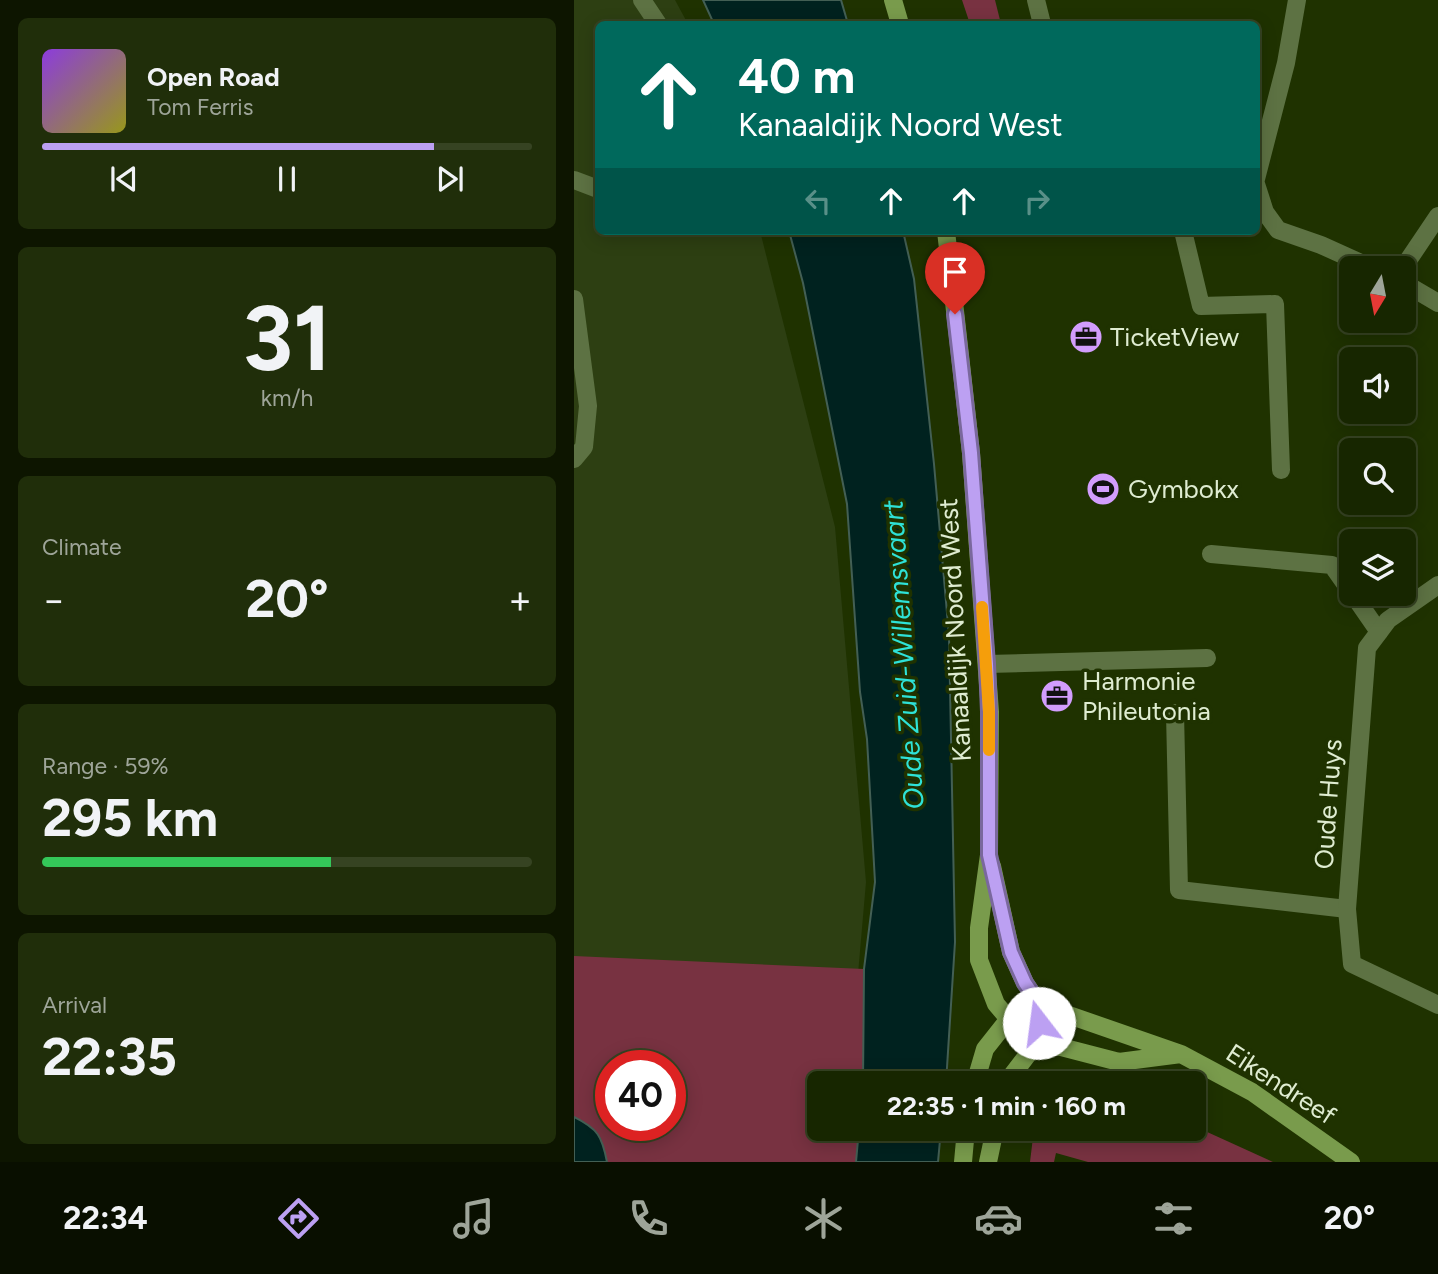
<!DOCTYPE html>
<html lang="en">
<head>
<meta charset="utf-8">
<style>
  :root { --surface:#172600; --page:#202e0a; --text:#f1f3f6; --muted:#9ea599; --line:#364322; --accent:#bca0f2 }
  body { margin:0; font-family:Figtree,sans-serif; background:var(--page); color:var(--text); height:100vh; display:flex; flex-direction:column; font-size:26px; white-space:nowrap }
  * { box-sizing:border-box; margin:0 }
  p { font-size:23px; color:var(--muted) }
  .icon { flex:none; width:38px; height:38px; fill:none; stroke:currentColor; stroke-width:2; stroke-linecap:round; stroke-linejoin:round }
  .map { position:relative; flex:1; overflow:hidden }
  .details { display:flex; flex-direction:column; gap:18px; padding:18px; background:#0d1500; width:574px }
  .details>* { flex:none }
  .banner { position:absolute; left:21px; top:21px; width:665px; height:214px; border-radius:10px; box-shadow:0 4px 18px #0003,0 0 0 2px var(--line); background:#00695c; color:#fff; overflow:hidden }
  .needle { width:46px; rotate:190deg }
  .tools { position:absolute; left:765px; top:256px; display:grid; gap:14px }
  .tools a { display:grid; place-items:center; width:77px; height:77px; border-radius:10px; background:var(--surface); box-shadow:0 4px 18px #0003,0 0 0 2px var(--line); font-size:35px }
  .speed { position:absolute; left:21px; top:1050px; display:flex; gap:14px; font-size:35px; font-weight:700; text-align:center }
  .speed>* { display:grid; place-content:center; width:91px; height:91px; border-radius:50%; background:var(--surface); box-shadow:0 4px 18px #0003,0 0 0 2px var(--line); line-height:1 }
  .speed .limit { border:10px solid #d22; background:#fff; color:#111 }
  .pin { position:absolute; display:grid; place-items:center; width:60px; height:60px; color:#fff; margin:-72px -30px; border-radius:50% 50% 50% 0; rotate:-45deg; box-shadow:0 0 7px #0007 }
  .pin .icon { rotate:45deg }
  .me { position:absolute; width:77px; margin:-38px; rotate:345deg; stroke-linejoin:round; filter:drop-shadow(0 0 5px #0008) }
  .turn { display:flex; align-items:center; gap:24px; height:147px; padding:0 28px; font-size:32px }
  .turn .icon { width:91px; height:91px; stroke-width:2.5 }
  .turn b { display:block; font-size:49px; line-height:60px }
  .lanes { display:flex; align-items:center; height:66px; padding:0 28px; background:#0003; justify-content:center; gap:35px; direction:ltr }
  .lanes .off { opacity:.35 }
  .big { font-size:52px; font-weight:700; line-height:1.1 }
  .details .tile { flex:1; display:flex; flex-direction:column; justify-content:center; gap:10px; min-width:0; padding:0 24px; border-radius:10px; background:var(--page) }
  .details .dial { align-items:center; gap:0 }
  .dial b { font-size:91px; line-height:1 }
  .song { display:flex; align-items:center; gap:21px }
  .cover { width:84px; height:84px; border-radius:10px; background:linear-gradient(135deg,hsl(270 70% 55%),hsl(60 70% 35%)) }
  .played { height:7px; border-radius:4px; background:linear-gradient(90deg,var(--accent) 80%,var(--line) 80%) }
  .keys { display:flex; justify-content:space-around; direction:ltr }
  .heat { display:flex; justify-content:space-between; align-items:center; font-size:38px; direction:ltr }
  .charge { height:10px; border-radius:5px; background:linear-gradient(90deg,#34c759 59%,var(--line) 0) }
  .trip { position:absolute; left:233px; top:1071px; width:399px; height:70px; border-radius:10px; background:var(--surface); box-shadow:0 4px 18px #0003,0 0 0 2px var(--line); font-weight:700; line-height:70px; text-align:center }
  .dock { display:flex; height:112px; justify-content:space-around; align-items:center; background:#090f00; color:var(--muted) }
  .dock .icon { width:49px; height:49px }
  .dock .on { color:var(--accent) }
  .dock b { font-size:32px; color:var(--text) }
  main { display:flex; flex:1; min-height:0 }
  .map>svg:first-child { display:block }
  .built { fill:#2d3f12 }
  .green { fill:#783241; fill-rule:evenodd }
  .water { fill:#00221f; stroke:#435f54; stroke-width:2 }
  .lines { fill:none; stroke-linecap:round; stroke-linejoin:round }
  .lane { stroke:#5d7243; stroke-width:18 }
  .street { stroke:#5d7243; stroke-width:18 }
  .secondary { stroke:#799b4c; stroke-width:18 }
  .route-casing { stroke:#7a689d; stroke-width:18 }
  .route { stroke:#bca0f2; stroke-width:12 }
  .slow { stroke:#f59e0b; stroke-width:12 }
  .labels { text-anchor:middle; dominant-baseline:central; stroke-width:7; stroke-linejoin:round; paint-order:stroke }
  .poi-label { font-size:26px; fill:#dfecd1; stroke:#1f3200; text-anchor:start }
  .street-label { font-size:26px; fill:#dfecd1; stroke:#1f3200 }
  .water-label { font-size:28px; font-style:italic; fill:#2ee2d7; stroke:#1f3200 }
</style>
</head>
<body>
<main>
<section class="details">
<div class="tile">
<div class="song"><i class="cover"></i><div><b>Open Road</b><p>Tom Ferris</p></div></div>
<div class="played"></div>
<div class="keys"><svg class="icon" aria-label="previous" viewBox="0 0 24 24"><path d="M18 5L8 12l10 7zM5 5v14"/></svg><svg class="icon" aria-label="pause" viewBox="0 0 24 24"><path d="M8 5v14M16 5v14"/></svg><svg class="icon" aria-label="next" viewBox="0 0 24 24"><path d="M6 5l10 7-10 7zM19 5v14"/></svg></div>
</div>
<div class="tile dial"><b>31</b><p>km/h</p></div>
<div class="tile"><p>Climate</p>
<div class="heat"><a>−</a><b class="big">20°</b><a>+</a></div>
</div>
<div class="tile"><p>Range · 59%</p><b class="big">295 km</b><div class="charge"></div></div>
<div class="tile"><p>Arrival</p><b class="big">22:35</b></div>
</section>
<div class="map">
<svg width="864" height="1162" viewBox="0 0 864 1162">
  <rect width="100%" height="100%" fill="#1f3200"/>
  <path class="built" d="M 0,0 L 101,0 L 114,24 L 24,24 L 24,231 L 186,231 L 261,527 L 292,882 L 284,974 L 0,960 Z"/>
  <path class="green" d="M 388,0 L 421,0 L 427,24 L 396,24 Z
    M 0,956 L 290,969 L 289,1083 L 245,1083 L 245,1129 L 285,1129 L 282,1162 L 0,1162 ZM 37,1066 L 96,1066 L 96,1125 L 37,1125 Z
    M 620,1126 L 699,1162 L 514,1162 L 482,1153 L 480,1162 L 456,1162 L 460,1129 L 620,1129 Z"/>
  <path class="water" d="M 129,0 L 267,0 L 274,24 L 140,24 Z
    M 215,231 L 329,231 L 340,279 L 360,464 L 375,636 L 381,942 L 372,1083 L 289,1083 L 290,969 L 301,882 L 293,739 L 286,692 L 273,504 L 229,283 Z
    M 0,1117 C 24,1129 28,1136 33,1162 L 0,1162 Z
    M 285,1129 L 367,1129 L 364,1162 L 282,1162 Z"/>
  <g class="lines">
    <path class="lane" d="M 68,0 L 84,24
      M 0,180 L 24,189
      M 609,231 L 627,306 L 701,304 L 707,470
      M 0,299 L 14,406 L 10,447 L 0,459
      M 637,554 L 758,565 L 777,592
      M 778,593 L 805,632
      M 413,664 L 633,658
      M 601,713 L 605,890 L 773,909"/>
    <path class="street" d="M 462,0 L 468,24
      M 682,179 L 712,63 L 723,0
      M 682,184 L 691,212 L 704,230 L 747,245 L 798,268
      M 829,268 L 864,216
      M 830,283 L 864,303
      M 864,585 L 814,620 L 793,648 L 773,909 L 778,964 L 864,1005"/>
    <path class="secondary" d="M 319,0 L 326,24
      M 372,231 L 397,453 L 416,712 L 415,855 L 405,928 L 405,960 L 422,1004 L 446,1032 L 464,1041 L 545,1062 L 607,1054
      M 418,866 L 437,952 L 451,983 L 466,1005 L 607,1054 L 678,1092 L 777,1162
      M 401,1083 L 411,1049 L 434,1020 L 466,1005
      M 432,1083 L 464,1041 L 466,1005
      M 389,1162 L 392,1129
      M 414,1162 L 421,1129"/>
  </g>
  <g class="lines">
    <defs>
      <path id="route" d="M 381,314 L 397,453 L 413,664 L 415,712 L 415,855 L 437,952 L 451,983 L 466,1005 L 465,1023"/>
    </defs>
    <use href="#route" class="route-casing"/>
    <use href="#route" class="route"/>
    <path class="slow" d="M 408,607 L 415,712 L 415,750"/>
  </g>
  <defs>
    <symbol id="office-disc" viewBox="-11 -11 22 22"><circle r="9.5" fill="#d29dfd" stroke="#1f3200"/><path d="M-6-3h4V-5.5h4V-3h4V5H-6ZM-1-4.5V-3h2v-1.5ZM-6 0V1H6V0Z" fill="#111"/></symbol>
    <symbol id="stadium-disc" viewBox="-11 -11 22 22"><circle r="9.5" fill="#d29dfd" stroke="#1f3200"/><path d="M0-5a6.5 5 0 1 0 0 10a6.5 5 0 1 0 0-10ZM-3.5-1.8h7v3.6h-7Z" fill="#111"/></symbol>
  </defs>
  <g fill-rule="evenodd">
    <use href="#office-disc" x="493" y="318" width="38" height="38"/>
    <use href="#stadium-disc" x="510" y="470" width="38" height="38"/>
    <use href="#office-disc" x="464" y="677" width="38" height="38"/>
  </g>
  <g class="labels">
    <g class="poi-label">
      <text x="536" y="337">TicketView</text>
      <text x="554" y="489">Gymbokx</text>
      <text x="508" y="681">Harmonie<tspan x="508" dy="30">Phileutonia</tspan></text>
    </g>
    <g class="street-label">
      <text transform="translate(381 630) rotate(-93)">Kanaaldijk Noord West</text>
      <text transform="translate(754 804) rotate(-86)">Oude Huys</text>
      <text transform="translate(707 1084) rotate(33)">Eikendreef</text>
    </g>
    <g class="water-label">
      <text transform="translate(329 655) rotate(-94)">Oude Zuid-Willemsvaart</text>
    </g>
  </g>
</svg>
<div class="tools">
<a><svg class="needle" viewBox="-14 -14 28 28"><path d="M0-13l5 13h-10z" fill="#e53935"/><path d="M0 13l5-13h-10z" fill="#9ea599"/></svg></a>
<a><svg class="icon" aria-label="sound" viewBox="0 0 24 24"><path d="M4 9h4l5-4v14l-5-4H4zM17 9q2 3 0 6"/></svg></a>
<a><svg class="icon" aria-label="search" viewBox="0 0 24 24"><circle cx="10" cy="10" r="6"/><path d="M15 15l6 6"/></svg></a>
<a><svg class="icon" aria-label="layers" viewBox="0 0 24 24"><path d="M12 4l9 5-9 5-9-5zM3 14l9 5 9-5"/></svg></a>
</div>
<div class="speed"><div class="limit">40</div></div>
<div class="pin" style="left:381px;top:314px;background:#d93025"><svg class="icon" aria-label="arrive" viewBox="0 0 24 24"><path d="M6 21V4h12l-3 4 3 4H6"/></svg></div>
<svg class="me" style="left:465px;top:1023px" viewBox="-20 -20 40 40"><circle r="19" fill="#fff"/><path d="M0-13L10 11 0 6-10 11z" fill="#bca0f2"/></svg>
<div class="trip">22:35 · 1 min · 160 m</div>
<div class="banner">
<div class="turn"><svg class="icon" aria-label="ahead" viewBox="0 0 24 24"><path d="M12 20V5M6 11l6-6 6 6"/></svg><div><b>40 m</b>Kanaaldijk Noord West</div></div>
<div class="lanes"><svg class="icon off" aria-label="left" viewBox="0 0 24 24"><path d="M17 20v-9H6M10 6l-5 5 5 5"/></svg><svg class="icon" aria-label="ahead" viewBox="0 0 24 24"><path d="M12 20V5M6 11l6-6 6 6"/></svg><svg class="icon" aria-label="ahead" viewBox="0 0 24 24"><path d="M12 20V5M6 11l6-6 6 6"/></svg><svg class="icon off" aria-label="right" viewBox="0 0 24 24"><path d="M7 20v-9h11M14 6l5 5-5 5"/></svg></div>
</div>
</div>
</main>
<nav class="dock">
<b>22:34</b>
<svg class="icon on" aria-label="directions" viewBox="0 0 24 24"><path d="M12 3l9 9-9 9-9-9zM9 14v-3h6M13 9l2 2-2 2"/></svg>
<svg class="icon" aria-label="music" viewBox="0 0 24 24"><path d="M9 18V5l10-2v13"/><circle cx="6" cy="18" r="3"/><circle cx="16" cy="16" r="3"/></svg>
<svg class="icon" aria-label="phone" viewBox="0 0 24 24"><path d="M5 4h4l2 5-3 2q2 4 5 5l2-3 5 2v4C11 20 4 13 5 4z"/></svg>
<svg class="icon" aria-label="climate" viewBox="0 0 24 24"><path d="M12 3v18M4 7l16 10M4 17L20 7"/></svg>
<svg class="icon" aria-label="car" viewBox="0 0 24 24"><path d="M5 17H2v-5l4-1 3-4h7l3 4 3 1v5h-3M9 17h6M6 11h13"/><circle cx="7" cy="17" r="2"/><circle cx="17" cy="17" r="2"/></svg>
<svg class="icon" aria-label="filters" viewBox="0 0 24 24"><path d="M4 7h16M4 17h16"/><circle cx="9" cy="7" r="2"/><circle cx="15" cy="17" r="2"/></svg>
<b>20°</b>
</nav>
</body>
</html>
